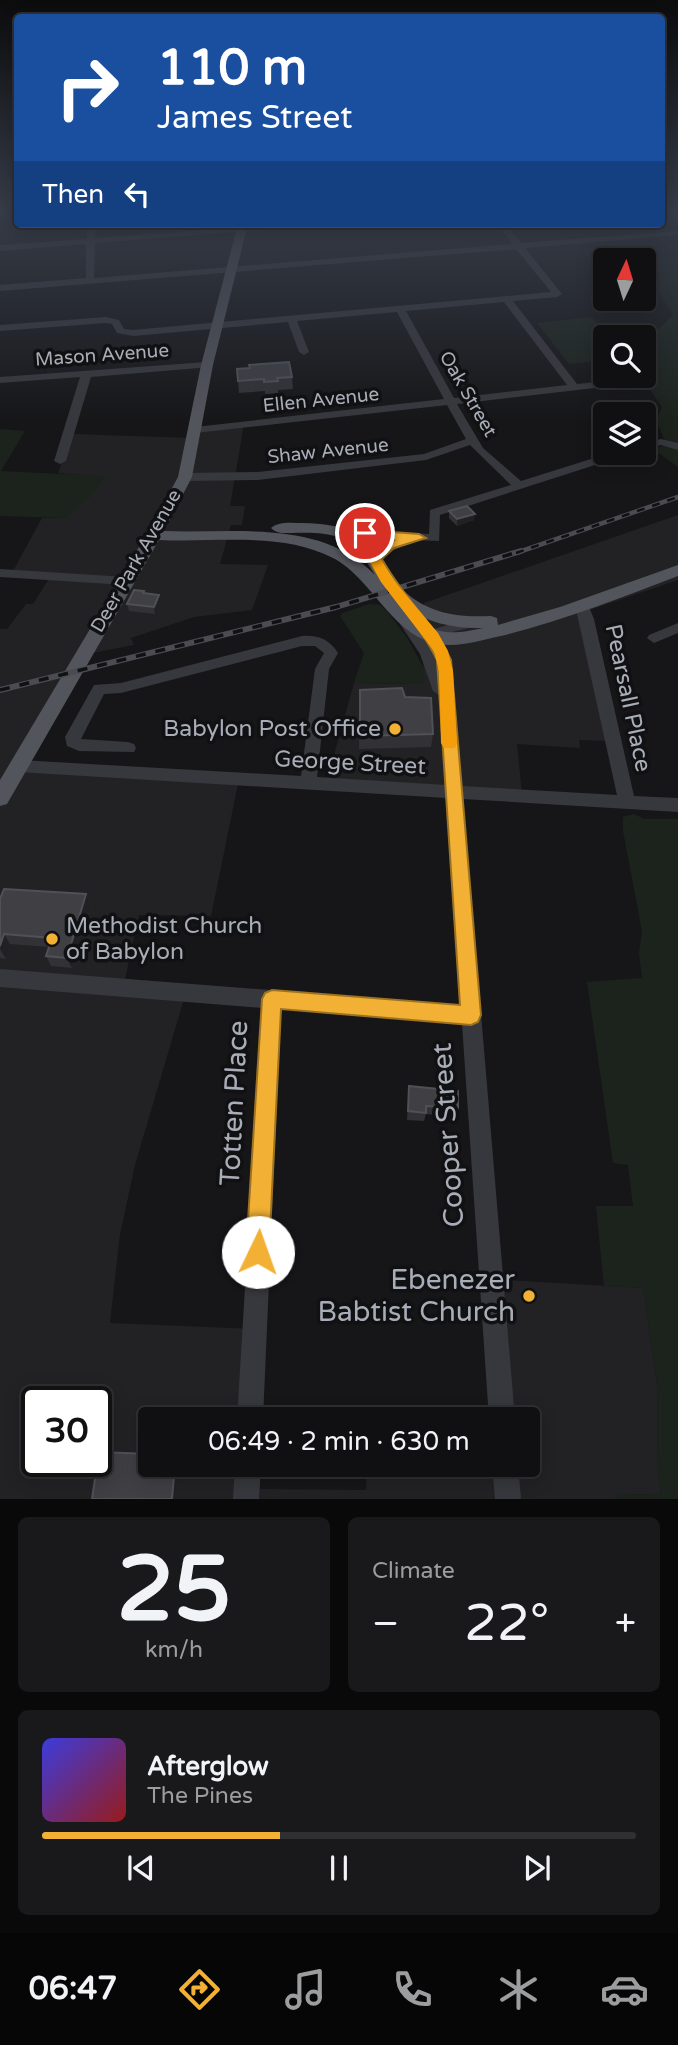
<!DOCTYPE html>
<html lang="en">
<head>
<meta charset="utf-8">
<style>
  :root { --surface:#101012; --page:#19191b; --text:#f1f3f6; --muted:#9c9d9f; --line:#303032; --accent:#f2b134 }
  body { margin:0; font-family:"Varela Round",sans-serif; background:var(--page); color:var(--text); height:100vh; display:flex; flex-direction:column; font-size:26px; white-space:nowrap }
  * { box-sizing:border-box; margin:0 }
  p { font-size:23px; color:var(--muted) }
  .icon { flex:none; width:38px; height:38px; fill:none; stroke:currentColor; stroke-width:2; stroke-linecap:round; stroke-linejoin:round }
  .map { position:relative; height:1499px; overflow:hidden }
  .side { display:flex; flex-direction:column; gap:18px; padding:18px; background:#09090a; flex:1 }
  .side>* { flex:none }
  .guide { position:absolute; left:14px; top:14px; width:651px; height:214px; border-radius:7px; box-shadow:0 4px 18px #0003,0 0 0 2px var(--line); background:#1a4fa0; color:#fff; overflow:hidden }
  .needle { width:46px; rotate:4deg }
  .controls { position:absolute; left:593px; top:248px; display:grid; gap:14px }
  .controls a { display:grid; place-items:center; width:63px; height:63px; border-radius:7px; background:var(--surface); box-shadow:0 4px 18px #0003,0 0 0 2px var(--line); font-size:35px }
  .speed { position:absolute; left:21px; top:1386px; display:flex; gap:14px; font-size:35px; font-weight:700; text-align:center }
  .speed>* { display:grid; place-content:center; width:91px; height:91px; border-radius:50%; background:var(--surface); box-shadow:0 4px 18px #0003,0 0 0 2px var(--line); line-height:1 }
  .speed .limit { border:4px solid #111; border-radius:10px; background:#fff; color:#111 }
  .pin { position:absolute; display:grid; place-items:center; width:60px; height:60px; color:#fff; margin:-30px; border:4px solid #fff; border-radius:50%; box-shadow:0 2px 7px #0007 }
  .me { position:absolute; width:77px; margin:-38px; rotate:3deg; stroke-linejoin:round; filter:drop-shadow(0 0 5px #0008) }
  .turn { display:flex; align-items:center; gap:24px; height:147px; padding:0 28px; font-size:32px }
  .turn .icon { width:91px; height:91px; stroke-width:2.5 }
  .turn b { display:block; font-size:49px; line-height:60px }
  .then { display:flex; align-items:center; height:66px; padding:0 28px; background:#0003; gap:14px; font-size:26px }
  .big { font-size:52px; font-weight:600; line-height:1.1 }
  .side .card { flex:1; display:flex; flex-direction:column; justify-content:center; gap:10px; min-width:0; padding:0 24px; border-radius:10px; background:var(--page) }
  .side .dial { align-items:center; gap:0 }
  .dial b { font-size:91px; line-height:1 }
  .song { display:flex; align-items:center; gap:21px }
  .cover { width:84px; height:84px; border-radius:10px; background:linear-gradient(135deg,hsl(240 70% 55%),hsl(0 70% 35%)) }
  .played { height:7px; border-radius:4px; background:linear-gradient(90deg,var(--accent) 40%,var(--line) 40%) }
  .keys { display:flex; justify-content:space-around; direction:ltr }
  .heat { display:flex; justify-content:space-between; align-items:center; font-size:38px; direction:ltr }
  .side .tiles { flex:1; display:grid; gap:18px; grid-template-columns:1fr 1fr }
  .card:last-child { grid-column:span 2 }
  .trip { position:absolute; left:138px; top:1407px; width:402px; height:70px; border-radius:7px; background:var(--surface); box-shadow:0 4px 18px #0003,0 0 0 2px var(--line); font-weight:600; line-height:70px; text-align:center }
  .tab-bar { display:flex; height:112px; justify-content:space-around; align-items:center; background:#060607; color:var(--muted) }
  .tab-bar .icon { width:49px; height:49px }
  .tab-bar .current { color:var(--accent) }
  .tab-bar b { font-size:32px; color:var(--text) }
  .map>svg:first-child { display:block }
  .built { fill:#222225; fill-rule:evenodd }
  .green { fill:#1c231d }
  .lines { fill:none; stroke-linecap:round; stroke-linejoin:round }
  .minor { fill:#37383d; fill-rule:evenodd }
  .major { fill:#53555c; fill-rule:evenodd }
  .rail-far1-casing { stroke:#4a4c52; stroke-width:4.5 }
  .rail-casing { stroke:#4a4c52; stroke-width:6 }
  .rail-far1 { stroke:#111113; stroke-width:2.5; stroke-dasharray:8; stroke-linecap:butt }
  .rail { stroke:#111113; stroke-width:3.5; stroke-dasharray:10; stroke-linecap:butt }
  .wall { fill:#323236 }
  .shaded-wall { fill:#212124 }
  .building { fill:#3f3f44; stroke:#4f5156; stroke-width:2 }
  .route { fill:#f2b134; stroke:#9d7322; stroke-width:2 }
  .slow { fill:#f59e0b }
  .poi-dot { fill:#f2b134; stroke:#111113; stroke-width:2.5 }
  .labels { text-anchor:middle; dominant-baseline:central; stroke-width:7; stroke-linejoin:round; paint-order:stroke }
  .far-street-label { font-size:19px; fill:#a8adb8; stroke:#111113 }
  .street-label { font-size:23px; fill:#a8adb8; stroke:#111113 }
  .poi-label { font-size:23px; fill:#a8adb8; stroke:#111113; text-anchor:end }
  .near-street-label { font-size:28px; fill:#a8adb8; stroke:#111113 }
  .near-poi-label { font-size:28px; fill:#a8adb8; stroke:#111113; text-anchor:end }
</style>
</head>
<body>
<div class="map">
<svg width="678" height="1499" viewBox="0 0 678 1499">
  <rect width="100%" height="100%" fill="#161618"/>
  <path class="built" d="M 244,424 L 230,506 L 245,506 L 242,525 L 231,525 L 220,564 L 268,565 L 252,610 L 194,617 L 131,638 L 134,645 L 87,654 L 22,765 L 239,779 L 211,916 L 139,915 L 122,993 L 186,992 L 135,1165 L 120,1234 L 110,1323 L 254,1329 L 248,1419 L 150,1419 L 150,1465 L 245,1465 L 244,1489 L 366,1490 L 367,1465 L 528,1465 L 528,1419 L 496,1419 L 487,1279 L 643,1288 L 657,1384 L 658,1474 L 661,1494 L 616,1495 L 616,1499 L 0,1499 L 0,629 L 7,629 L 26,604 L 33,604 L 50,577 L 12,573 L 42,518 L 65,518 L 104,477 L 58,473 L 72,434 L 192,438 L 194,430 ZM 37,1402 L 96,1402 L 96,1461 L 37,1461 Z
    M 678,515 L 678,580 L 581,613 L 610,741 L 579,740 L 580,748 L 517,744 L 522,794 L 325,788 L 354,683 L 423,684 L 424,603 Z"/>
  <path class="green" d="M 678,256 L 678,467 L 653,449 L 673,443 L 664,439 L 656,420 L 662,407 L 641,377 L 638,376 L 644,376 L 644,338 L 606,338 L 605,360 L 569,364 L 537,323 L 592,317 L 602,328 L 621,328 L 624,334 L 654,334 L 673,315 L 656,288 L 644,289 L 644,261 L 626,261 Z
    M 0,429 L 25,431 L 1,471 L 105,476 L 92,495 L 65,518 L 0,516 Z
    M 369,604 L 380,605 L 387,611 L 408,639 L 423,667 L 423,684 L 354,683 L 364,653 L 340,616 L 343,613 Z
    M 634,814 L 644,819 L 678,819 L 678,1499 L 616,1499 L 615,1495 L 661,1494 L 658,1474 L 657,1383 L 643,1288 L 604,1286 L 596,1206 L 633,1206 L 628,1165 L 613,1163 L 587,982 L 642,978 L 639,953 L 642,931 L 623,831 L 623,817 Z"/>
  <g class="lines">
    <path class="minor" d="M 87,224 L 95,224 L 95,238 L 281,224 L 317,224 L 313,226 L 95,243 L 94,278 L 513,244 L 497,224 L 505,224 L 521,243 L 678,231 L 678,235 L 525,248 L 562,294 L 557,297 L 513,301 L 577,384 L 634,378 L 639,381 L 638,383 L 457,404 L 483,448 L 521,481 L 610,453 L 628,453 L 626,455 L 440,515 L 439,541 L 413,540 L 411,544 C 386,550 371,568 342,562 L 339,550 L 347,536 L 332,534 L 332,528 L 429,534 L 430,510 L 511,485 L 470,445 L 426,460 L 258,480 L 185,481 L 179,477 L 185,473 L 258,472 L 424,454 L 466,439 L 447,405 L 195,433 L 189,430 L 195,427 L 444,399 L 397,312 L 297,321 L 309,352 L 304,355 L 299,352 L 288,322 L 133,336 L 117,333 L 112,324 L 106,323 L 0,331 L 0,325 L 106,317 L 119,320 L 124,329 L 133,330 L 551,292 L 516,249 L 0,291 L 0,285 L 86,278 L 86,244 L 0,251 L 0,245 L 87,239 ZM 504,302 L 567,385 L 454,398 L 406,311 ZM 363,537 L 397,539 L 369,554 L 353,555 L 354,543 Z
      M 207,362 L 211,363 L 211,367 L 91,377 L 66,461 L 60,464 L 54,461 L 80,377 L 0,383 L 0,377 Z
      M 661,439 L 678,443 L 678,450 L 661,445 L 644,449 L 644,443 Z
      M 0,569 L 126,577 L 133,581 L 126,585 L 0,577 Z
      M 401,593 L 406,594 L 434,629 L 472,618 L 479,623 L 477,626 L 452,632 L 441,639 L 452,665 L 462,786 L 617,795 L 575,605 L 582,600 L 587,602 L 594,619 L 634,796 L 678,798 L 678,812 L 463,799 L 515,1419 L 489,1419 L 462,1024 L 281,1009 L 263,1419 L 237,1419 L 262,1008 L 0,987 L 0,969 L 461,1005 L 447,798 L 19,772 L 13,770 L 11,766 L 13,762 L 19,760 L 301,776 L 315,669 L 324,653 L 315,646 L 302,646 L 121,693 L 104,694 L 81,739 L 128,742 L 134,744 L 136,748 L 134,752 L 79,751 L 67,746 L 65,737 L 94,685 L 121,683 L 302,636 C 318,635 329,639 338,653 L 329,669 L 317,777 L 446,785 L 440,696 L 433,691 L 420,654 L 396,618 L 398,615 L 408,615 L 394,597 ZM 409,616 L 426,638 L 425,639 Z
      M 678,623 L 678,633 L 654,643 L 647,638 L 649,635 Z
      M 235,1465 L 261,1465 L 259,1499 L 233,1499 Z
      M 492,1465 L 518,1465 L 521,1499 L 495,1499 Z"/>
    <path class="major" d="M 238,224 L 248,224 L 213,365 L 192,477 L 164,531 C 235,534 321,518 375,575 C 351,536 338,532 292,533 C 284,533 277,534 271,528 C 279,521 292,523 302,523 C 392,524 366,571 422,604 C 444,616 467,617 491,616 L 497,618 L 498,625 L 560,607 L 678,565 L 678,576 C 620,598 562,621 501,636 C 481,640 459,648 438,644 C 391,635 373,579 333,558 C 281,531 215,543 159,540 L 7,804 L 0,806 L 0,780 L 149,530 L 178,477 L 201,365 ZM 405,607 C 427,623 456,629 483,628 C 447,636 431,635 405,607 Z"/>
    <defs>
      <path id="rail-far1" d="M 516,553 L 678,497"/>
      <path id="rail" d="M 0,690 L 336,607 L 521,551"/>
    </defs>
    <use href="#rail-far1" class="rail-far1-casing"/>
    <use href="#rail" class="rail-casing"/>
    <use href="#rail-far1" class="rail-far1"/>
    <use href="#rail" class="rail"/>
  </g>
  <path class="wall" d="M 237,369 L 292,377 L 293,389 L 278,390 L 278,393 L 265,394 L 265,391 L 239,393 Z
    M 449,511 L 474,520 L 457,526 L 449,518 Z
    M 144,591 L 145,593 L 161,601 L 155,614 L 129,611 L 127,604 Z
    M 360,690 L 405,697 L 433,734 L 431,747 L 359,749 Z
    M 86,894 L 91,905 L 72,968 L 51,966 L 46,956 L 49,947 L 10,944 L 6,959 L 0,958 L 0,899 Z
    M 409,1086 L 458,1108 L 455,1117 L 426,1114 L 424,1121 L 407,1120 Z"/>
  <path class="shaded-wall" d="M 475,514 L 474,520 L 457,526 L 457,519 Z
    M 159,595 L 161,601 L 155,614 L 154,607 Z
    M 86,894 L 91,905 L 72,968 L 67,958 Z
    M 4,934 L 10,944 L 6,959 L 0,949 Z
    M 175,1465 L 178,1465 L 174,1499 L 172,1499 Z"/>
  <path class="building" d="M 289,362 L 292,377 L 277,378 L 278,381 L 264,382 L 264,379 L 238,381 L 237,369 L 250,368 L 249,365 Z
    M 467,506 L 475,514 L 457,519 L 449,511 Z
    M 134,590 L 144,591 L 143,593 L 159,595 L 154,607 L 127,604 Z
    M 402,688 L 405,697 L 431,698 L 433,734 L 360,736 L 360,690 Z
    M 4,889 L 86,894 L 67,958 L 46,956 L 52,938 L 4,934 L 0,946 L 0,899 Z
    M 409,1086 L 458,1091 L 458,1108 L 426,1106 L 426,1113 L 408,1111 Z
    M 99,1452 L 150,1454 L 150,1465 L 175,1465 L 172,1499 L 92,1499 Z"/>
  <linearGradient id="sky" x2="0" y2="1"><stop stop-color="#0c0c0d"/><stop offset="0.5" stop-color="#363c48"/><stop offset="1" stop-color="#363c48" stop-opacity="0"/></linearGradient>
  <rect width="678" height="423" fill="url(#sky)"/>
  <path class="route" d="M 365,530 L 419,534 L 426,538 L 394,548 L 382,559 C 401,595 433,622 451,660 L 481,1015 L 478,1022 L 471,1025 L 281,1009 L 269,1252 L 266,1260 L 258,1263 L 250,1260 L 246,1252 L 262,999 L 265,993 L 272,990 L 460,1005 L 437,660 C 419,622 387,595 368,558 L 385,542 L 395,540 L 360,536 L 360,531 Z"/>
  <path class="slow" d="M 375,554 L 379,556 L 391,577 L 438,633 L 448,651 L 453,671 L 457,743 L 455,748 L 444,748 L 441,743 L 439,671 L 434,651 L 381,582 L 368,558 Z"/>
  <g class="poi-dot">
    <circle cx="395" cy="729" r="7"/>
    <circle cx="52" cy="939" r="7"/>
    <circle cx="529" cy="1296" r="7"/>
  </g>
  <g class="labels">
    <g class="far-street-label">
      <text transform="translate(102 355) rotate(-4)">Mason Avenue</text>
      <text transform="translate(468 394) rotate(60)">Oak Street</text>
      <text transform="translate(321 400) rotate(-6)">Ellen Avenue</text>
      <text transform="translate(328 451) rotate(-6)">Shaw Avenue</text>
      <text transform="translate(136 561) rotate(-60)">Deer Park Avenue</text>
    </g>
    <g class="street-label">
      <text transform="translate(628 698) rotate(78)">Pearsall Place</text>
      <text transform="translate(350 763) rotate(3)">George Street</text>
    </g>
    <g class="poi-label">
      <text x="381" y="729">Babylon Post Office</text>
      <text x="66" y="926" text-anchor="start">Methodist Church<tspan x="66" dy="26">of Babylon</tspan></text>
    </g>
    <g class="near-street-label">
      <text transform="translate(234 1103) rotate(-87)">Totten Place</text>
      <text transform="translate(448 1135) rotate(-94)">Cooper Street</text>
    </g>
    <g class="near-poi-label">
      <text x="515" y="1280">Ebenezer<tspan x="515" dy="32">Babtist Church</tspan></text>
    </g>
  </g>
</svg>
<div class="controls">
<a><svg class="needle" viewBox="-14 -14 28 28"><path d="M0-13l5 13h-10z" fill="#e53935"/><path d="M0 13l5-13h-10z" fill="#9c9d9f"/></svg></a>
<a><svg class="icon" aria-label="search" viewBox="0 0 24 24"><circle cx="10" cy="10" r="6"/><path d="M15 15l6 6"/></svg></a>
<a><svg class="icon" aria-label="layers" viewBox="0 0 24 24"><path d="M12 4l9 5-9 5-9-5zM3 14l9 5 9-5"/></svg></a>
</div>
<div class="speed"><div class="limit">30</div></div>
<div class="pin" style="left:365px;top:533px;background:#d93025"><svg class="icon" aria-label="arrive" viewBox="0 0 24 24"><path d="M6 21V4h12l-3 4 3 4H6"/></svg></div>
<svg class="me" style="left:258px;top:1252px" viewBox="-20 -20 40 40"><circle r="19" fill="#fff"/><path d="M0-13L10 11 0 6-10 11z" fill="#f2b134"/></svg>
<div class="trip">06:49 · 2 min · 630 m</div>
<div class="guide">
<div class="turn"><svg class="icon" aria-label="right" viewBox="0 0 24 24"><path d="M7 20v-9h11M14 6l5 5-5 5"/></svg><div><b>110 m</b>James Street</div></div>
<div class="then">Then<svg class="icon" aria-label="left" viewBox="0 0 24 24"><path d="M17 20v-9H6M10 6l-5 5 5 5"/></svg></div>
</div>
</div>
<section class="side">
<div class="tiles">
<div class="card dial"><b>25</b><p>km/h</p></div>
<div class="card"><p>Climate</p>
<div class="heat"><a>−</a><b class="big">22°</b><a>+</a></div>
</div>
<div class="card">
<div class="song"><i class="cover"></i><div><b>Afterglow</b><p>The Pines</p></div></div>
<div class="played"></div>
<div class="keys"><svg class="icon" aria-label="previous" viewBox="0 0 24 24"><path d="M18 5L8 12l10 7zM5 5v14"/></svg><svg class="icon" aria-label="pause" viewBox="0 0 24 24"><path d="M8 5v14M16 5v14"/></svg><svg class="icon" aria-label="next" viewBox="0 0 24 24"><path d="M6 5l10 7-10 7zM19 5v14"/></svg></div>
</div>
</div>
</section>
<nav class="tab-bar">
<b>06:47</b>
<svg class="icon current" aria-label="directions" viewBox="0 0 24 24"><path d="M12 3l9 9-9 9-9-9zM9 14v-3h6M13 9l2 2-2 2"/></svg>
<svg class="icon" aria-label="music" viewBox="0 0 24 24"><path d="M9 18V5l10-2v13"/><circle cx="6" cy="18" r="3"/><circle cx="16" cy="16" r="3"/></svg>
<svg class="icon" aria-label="phone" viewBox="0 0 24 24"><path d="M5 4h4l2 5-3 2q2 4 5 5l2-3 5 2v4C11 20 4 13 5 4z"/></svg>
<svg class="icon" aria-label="climate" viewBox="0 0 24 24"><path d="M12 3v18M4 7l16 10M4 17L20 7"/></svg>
<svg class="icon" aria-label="car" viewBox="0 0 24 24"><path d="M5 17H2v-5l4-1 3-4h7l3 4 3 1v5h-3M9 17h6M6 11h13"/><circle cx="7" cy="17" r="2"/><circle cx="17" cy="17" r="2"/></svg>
</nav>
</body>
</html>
